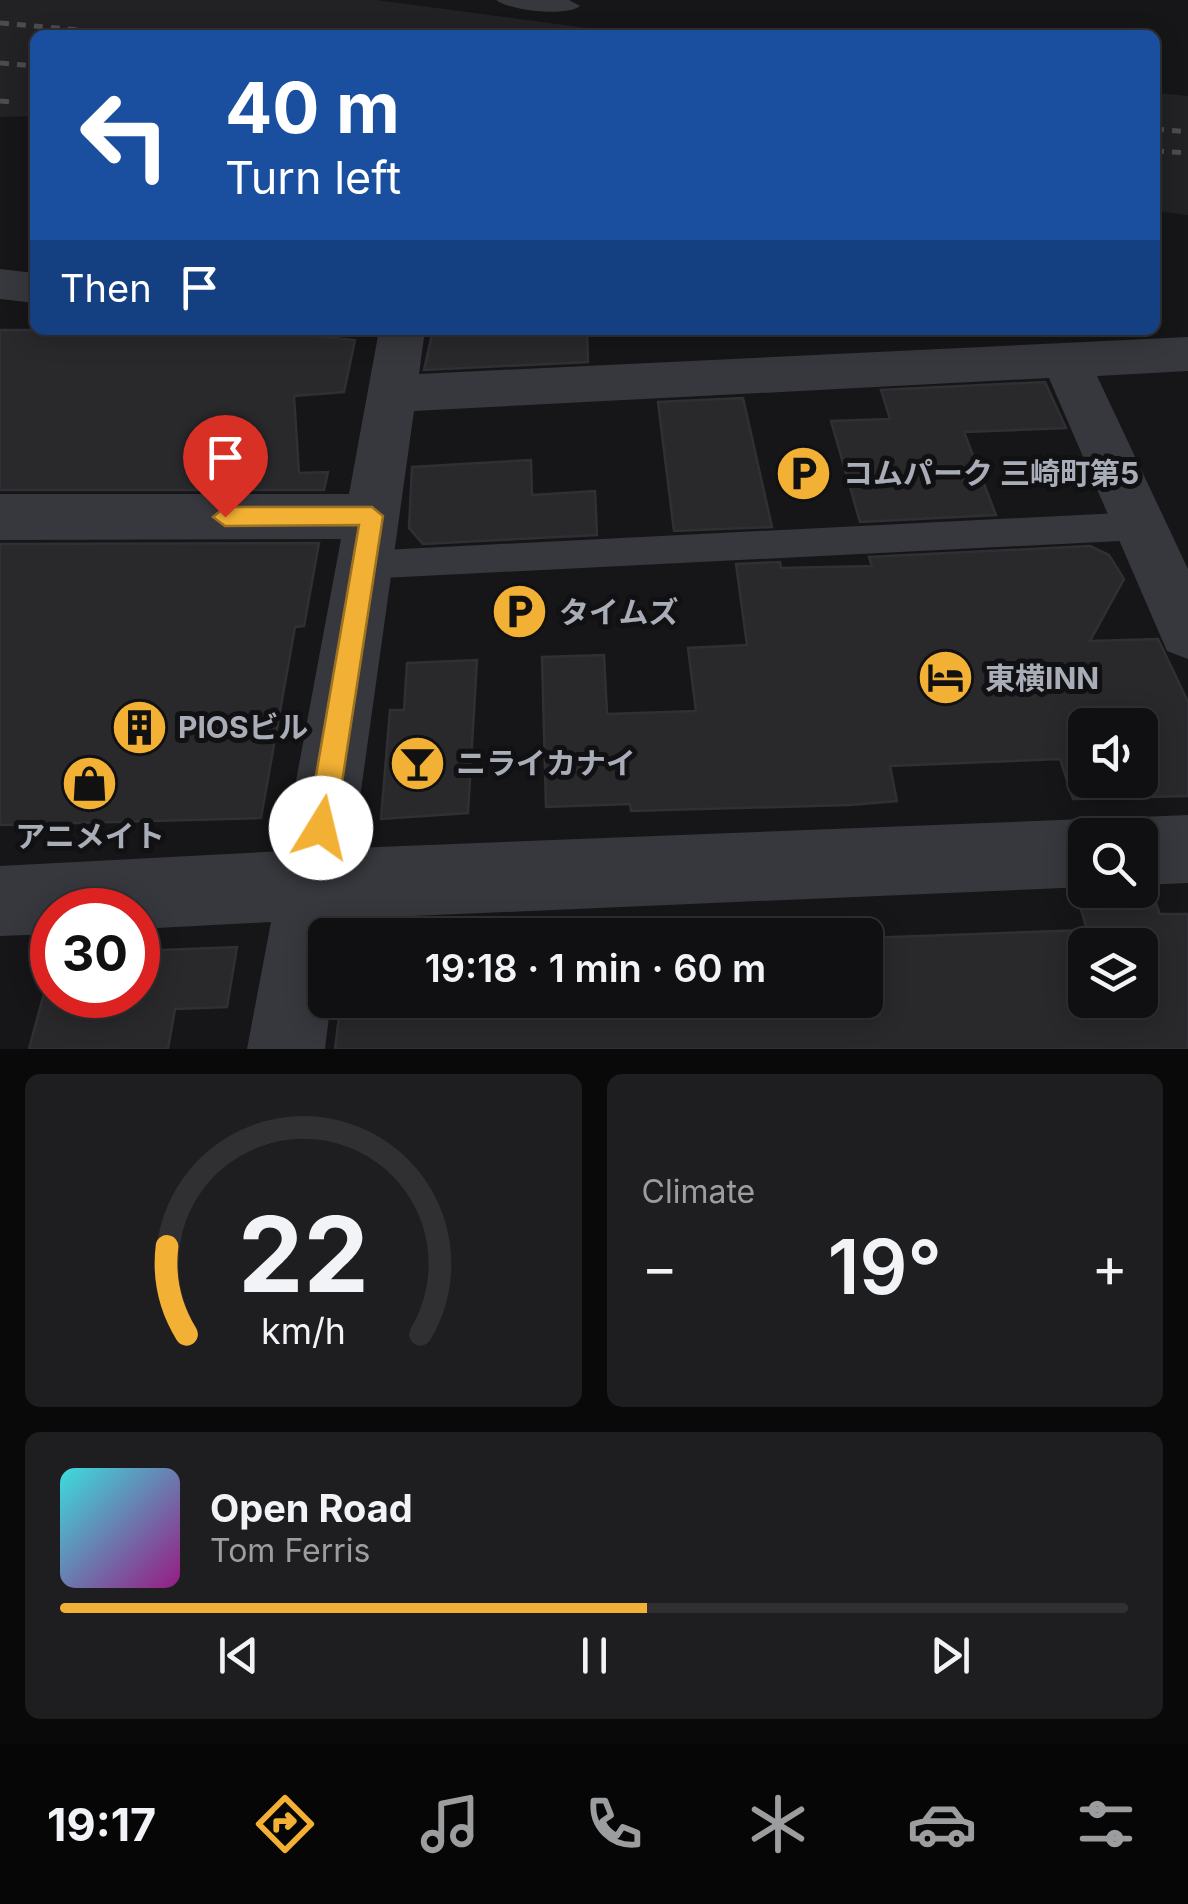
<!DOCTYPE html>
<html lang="en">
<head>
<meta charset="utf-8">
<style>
  :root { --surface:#101012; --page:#1e1e20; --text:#f1f3f6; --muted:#9c9d9f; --line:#303032; --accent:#f2b134 }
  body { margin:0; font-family:Inter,"Noto Sans JP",sans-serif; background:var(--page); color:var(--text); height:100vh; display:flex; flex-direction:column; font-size:38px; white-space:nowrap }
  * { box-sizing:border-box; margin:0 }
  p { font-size:32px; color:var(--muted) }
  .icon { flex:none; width:55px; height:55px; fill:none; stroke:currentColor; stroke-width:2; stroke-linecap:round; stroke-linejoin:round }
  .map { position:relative; height:1049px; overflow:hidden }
  .panel { display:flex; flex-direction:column; gap:25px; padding:25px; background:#09090a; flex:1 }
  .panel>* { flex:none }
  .top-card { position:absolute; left:30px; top:30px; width:1130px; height:305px; border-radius:15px; box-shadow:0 5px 25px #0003,0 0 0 2px var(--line); background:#1a4fa0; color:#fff; overflow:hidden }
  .fabs { position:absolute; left:1068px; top:708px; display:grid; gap:20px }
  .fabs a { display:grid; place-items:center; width:90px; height:90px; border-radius:15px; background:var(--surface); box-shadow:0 5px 25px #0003,0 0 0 2px var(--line); font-size:50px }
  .speed { position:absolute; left:30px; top:888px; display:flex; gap:20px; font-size:50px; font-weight:700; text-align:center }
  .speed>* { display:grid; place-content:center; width:130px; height:130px; border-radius:50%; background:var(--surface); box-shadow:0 5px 25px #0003,0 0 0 2px var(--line); line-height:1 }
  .speed .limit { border:15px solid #d22; background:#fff; color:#111 }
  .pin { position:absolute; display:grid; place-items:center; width:85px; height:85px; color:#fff; margin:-102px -42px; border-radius:50% 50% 50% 0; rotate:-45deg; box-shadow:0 0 10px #0007 }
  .pin .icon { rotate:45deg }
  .me { position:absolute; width:110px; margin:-55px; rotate:9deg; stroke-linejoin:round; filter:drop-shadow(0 0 8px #0008) }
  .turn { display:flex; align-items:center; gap:35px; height:210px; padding:0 30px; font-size:45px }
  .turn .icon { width:130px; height:130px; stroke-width:2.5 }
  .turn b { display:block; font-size:70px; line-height:85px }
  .then { display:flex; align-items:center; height:95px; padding:0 30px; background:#0003; gap:20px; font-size:38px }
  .big { font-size:75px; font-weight:600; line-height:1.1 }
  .panel .widget { flex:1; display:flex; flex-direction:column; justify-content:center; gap:15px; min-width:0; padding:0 35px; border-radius:15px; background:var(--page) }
  .panel .dial { align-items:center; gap:0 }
  .dial svg { height:260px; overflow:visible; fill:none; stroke:var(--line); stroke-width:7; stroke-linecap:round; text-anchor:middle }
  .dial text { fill:var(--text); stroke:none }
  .song { display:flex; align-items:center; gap:30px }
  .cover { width:120px; height:120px; border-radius:15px; background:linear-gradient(135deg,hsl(180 70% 55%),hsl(310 70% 35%)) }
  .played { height:10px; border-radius:5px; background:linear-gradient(90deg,var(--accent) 55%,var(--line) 55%) }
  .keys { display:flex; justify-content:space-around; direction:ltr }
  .heat { display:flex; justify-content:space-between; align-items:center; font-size:55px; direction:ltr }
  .panel .tiles { flex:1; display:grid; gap:25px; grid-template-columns:1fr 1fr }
  .widget:last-child { grid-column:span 2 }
  .trip { position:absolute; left:308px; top:918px; width:575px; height:100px; border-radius:15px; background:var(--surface); box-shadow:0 5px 25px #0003,0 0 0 2px var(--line); font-weight:600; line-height:100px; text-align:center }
  .menu { display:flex; height:160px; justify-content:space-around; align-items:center; background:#060607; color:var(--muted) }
  .menu .icon { width:70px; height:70px }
  .menu .active { color:var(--accent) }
  .menu b { font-size:45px; color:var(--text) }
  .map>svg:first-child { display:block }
  .built { fill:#222225 }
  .building { fill:#29292c; stroke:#303034; stroke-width:2.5; fill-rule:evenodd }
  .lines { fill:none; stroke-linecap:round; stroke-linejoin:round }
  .service { fill:#37383d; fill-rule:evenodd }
  .minor { fill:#37383d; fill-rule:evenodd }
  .rail { stroke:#4a4c52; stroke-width:5; stroke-dasharray:9 8; stroke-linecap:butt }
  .route { fill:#f2b134; stroke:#9d7322; stroke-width:2.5 }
  .labels { text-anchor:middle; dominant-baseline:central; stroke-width:10; stroke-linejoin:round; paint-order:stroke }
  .poi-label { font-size:30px; font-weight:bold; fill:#a8adb8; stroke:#111113; text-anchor:start }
</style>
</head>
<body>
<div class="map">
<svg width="1188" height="1049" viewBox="0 0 1188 1049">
  <rect width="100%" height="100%" fill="#161618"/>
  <path class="built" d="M 0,0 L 376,0 L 640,35 L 35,35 L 35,116 L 0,117 Z
    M 1155,93 L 1188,96 L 1188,215 L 1155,211 Z"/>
  <path class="building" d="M 0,330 L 254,330 L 355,340 L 344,392 L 294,396 L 299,473 L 328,472 L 324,490 L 0,490 Z
    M 433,330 L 587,330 L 588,362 L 424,370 Z
    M 1045,382 L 1066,428 L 964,432 L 996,515 L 860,522 L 831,421 L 890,419 L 881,390 Z
    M 743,398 L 772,527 L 674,531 L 658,402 Z
    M 531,460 L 532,495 L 595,491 L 597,535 L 423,544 L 409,528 L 412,467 Z
    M 319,543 L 304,626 L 295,627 L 261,818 L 0,825 L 0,544 Z
    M 1090,546 L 1109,555 L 1124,579 L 1090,641 L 1158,639 L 1188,702 L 1188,796 L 1073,799 L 1060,759 L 890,766 L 897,801 L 850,805 L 631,811 L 630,804 L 546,807 L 542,657 L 604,655 L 607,714 L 696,711 L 688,648 L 747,645 L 736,564 L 780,562 L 781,568 L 872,566 L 869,557 ZM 1085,725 L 1140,725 L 1140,780 L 1085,780 Z
    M 477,660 L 468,813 L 381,819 L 390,710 L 404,710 L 407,663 Z
    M 1156,904 L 1160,914 L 1188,914 L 1188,1049 L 335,1049 L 341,1000 L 865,1000 L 865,938 L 1087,930 L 1080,906 ZM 1085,945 L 1140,945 L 1140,1000 L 1085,1000 Z
    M 816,920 L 819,935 L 550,935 L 550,927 Z
    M 462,927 L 462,935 L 348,935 L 349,930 Z
    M 237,947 L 227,1007 L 175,1009 L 168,1049 L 29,1049 L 52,964 L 52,995 L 138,995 L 138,951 Z"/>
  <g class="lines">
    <path class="service" d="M 496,0 L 569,0 L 580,6 C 565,17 511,11 496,0 Z
      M 1140,512 L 1152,516 L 1156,526 L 1152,536 L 1140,540 L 363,579 L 351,575 L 346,565 L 351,555 L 363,551 Z"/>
    <path class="minor" d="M 0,269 L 35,273 L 35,303 L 0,299 Z
      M 379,330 L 425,330 L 419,374 L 1188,337 L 1188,371 L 1097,376 L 1188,569 L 1188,659 L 1167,651 L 1049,378 L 414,411 L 353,848 L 1085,819 L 1109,829 L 1112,835 L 1085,835 L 1085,887 L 343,919 L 341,935 L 325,935 L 325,1000 L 331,1000 L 325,1049 L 247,1049 L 271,922 L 138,929 L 138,910 L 52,910 L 52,934 L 0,936 L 0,866 L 283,851 L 341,539 L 0,540 L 0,494 L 349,494 Z
      M 1188,815 L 1188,883 L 1140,885 L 1140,835 L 1112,835 L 1116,827 L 1140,817 Z"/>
    <path class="rail" d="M 0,23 L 136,35
      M 0,63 L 35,66
      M 0,101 L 13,102
      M 1155,129 L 1188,132
      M 1155,151 L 1188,153"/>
  </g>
  <path class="route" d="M 225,507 L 372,507 L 383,516 L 335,828 L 331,837 L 321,842 L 311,837 L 307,828 L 359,525 L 225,526 L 213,517 Z"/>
  <defs>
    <symbol id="parking-disc" viewBox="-11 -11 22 22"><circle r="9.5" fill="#f2b134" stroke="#111113"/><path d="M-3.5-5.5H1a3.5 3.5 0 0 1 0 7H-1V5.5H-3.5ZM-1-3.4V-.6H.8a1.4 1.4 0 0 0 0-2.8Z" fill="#111"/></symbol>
    <symbol id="hotel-disc" viewBox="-11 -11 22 22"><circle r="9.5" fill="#f2b134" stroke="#111113"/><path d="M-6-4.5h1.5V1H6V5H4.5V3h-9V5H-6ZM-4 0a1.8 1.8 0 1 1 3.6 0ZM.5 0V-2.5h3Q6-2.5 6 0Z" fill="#111"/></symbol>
    <symbol id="building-disc" viewBox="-11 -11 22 22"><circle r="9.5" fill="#f2b134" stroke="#111113"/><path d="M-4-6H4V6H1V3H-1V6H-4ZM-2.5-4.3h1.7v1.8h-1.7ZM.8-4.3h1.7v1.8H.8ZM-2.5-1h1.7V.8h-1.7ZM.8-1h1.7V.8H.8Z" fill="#111"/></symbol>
    <symbol id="bar-disc" viewBox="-11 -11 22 22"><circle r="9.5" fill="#f2b134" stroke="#111113"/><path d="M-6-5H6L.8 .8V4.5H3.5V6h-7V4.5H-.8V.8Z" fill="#111"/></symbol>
    <symbol id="shop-disc" viewBox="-11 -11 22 22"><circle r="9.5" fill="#f2b134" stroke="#111113"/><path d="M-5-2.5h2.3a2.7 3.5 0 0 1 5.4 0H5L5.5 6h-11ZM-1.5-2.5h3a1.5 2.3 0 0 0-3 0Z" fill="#111"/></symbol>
  </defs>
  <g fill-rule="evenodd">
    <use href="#parking-disc" x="772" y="442" width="63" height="63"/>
    <use href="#parking-disc" x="488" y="580" width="63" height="63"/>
    <use href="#hotel-disc" x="914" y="646" width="63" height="63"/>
    <use href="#building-disc" x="108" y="696" width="63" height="63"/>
    <use href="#bar-disc" x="386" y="732" width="63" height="63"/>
    <use href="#shop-disc" x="58" y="752" width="63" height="63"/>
  </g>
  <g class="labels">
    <g class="poi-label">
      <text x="843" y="473">コムパーク 三崎町第5</text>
      <text x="559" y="612">タイムズ</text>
      <text x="985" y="678">東横INN</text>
      <text x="178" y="727">PIOSビル</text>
      <text x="456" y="763">ニライカナイ</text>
      <text x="90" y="836" text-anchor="middle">アニメイト</text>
    </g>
  </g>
</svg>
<div class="fabs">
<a><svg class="icon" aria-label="sound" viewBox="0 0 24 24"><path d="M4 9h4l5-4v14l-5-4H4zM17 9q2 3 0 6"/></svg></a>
<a><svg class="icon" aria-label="search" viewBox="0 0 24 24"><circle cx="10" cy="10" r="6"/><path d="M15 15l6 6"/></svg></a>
<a><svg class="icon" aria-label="layers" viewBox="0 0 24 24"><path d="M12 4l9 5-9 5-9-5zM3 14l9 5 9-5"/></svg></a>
</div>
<div class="speed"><div class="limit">30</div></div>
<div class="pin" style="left:225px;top:517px;background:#d93025"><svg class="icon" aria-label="arrive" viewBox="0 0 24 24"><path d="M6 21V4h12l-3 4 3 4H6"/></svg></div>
<svg class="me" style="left:321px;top:828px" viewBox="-20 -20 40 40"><circle r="19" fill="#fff"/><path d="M0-13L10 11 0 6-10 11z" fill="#f2b134"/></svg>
<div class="trip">19:18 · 1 min · 60 m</div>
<div class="top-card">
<div class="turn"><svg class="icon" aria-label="left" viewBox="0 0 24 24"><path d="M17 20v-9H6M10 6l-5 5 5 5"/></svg><div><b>40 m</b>Turn left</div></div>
<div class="then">Then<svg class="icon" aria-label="arrive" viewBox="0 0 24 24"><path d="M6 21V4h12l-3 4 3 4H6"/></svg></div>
</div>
</div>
<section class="panel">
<div class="tiles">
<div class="widget dial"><svg viewBox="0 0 100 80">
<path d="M14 69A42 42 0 1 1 86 69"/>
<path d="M14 69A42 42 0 0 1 8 42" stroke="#f2b134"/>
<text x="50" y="56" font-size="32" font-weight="700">22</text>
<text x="50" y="72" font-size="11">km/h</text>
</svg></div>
<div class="widget"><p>Climate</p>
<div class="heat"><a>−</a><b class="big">19°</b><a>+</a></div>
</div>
<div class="widget">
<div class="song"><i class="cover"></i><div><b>Open Road</b><p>Tom Ferris</p></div></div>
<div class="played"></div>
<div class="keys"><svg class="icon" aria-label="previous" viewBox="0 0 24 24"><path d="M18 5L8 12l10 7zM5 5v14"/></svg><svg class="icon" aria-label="pause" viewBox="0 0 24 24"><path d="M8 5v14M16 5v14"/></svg><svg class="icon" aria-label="next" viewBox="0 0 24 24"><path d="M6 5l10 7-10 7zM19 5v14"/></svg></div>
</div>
</div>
</section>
<nav class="menu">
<b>19:17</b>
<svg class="icon active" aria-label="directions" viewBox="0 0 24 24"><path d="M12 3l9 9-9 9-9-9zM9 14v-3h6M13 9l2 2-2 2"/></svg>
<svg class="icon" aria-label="music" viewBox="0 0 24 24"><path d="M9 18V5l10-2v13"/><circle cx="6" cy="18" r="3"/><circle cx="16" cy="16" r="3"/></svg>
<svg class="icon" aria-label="phone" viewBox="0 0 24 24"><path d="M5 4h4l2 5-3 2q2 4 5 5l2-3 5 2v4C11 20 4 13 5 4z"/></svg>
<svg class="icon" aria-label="climate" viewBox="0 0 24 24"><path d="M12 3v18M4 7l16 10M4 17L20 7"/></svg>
<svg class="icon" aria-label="car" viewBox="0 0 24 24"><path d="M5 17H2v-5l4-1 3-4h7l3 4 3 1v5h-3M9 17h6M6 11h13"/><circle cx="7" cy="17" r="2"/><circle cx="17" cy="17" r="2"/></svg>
<svg class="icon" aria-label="filters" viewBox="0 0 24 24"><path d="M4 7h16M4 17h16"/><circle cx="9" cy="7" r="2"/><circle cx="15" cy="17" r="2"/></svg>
</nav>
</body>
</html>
